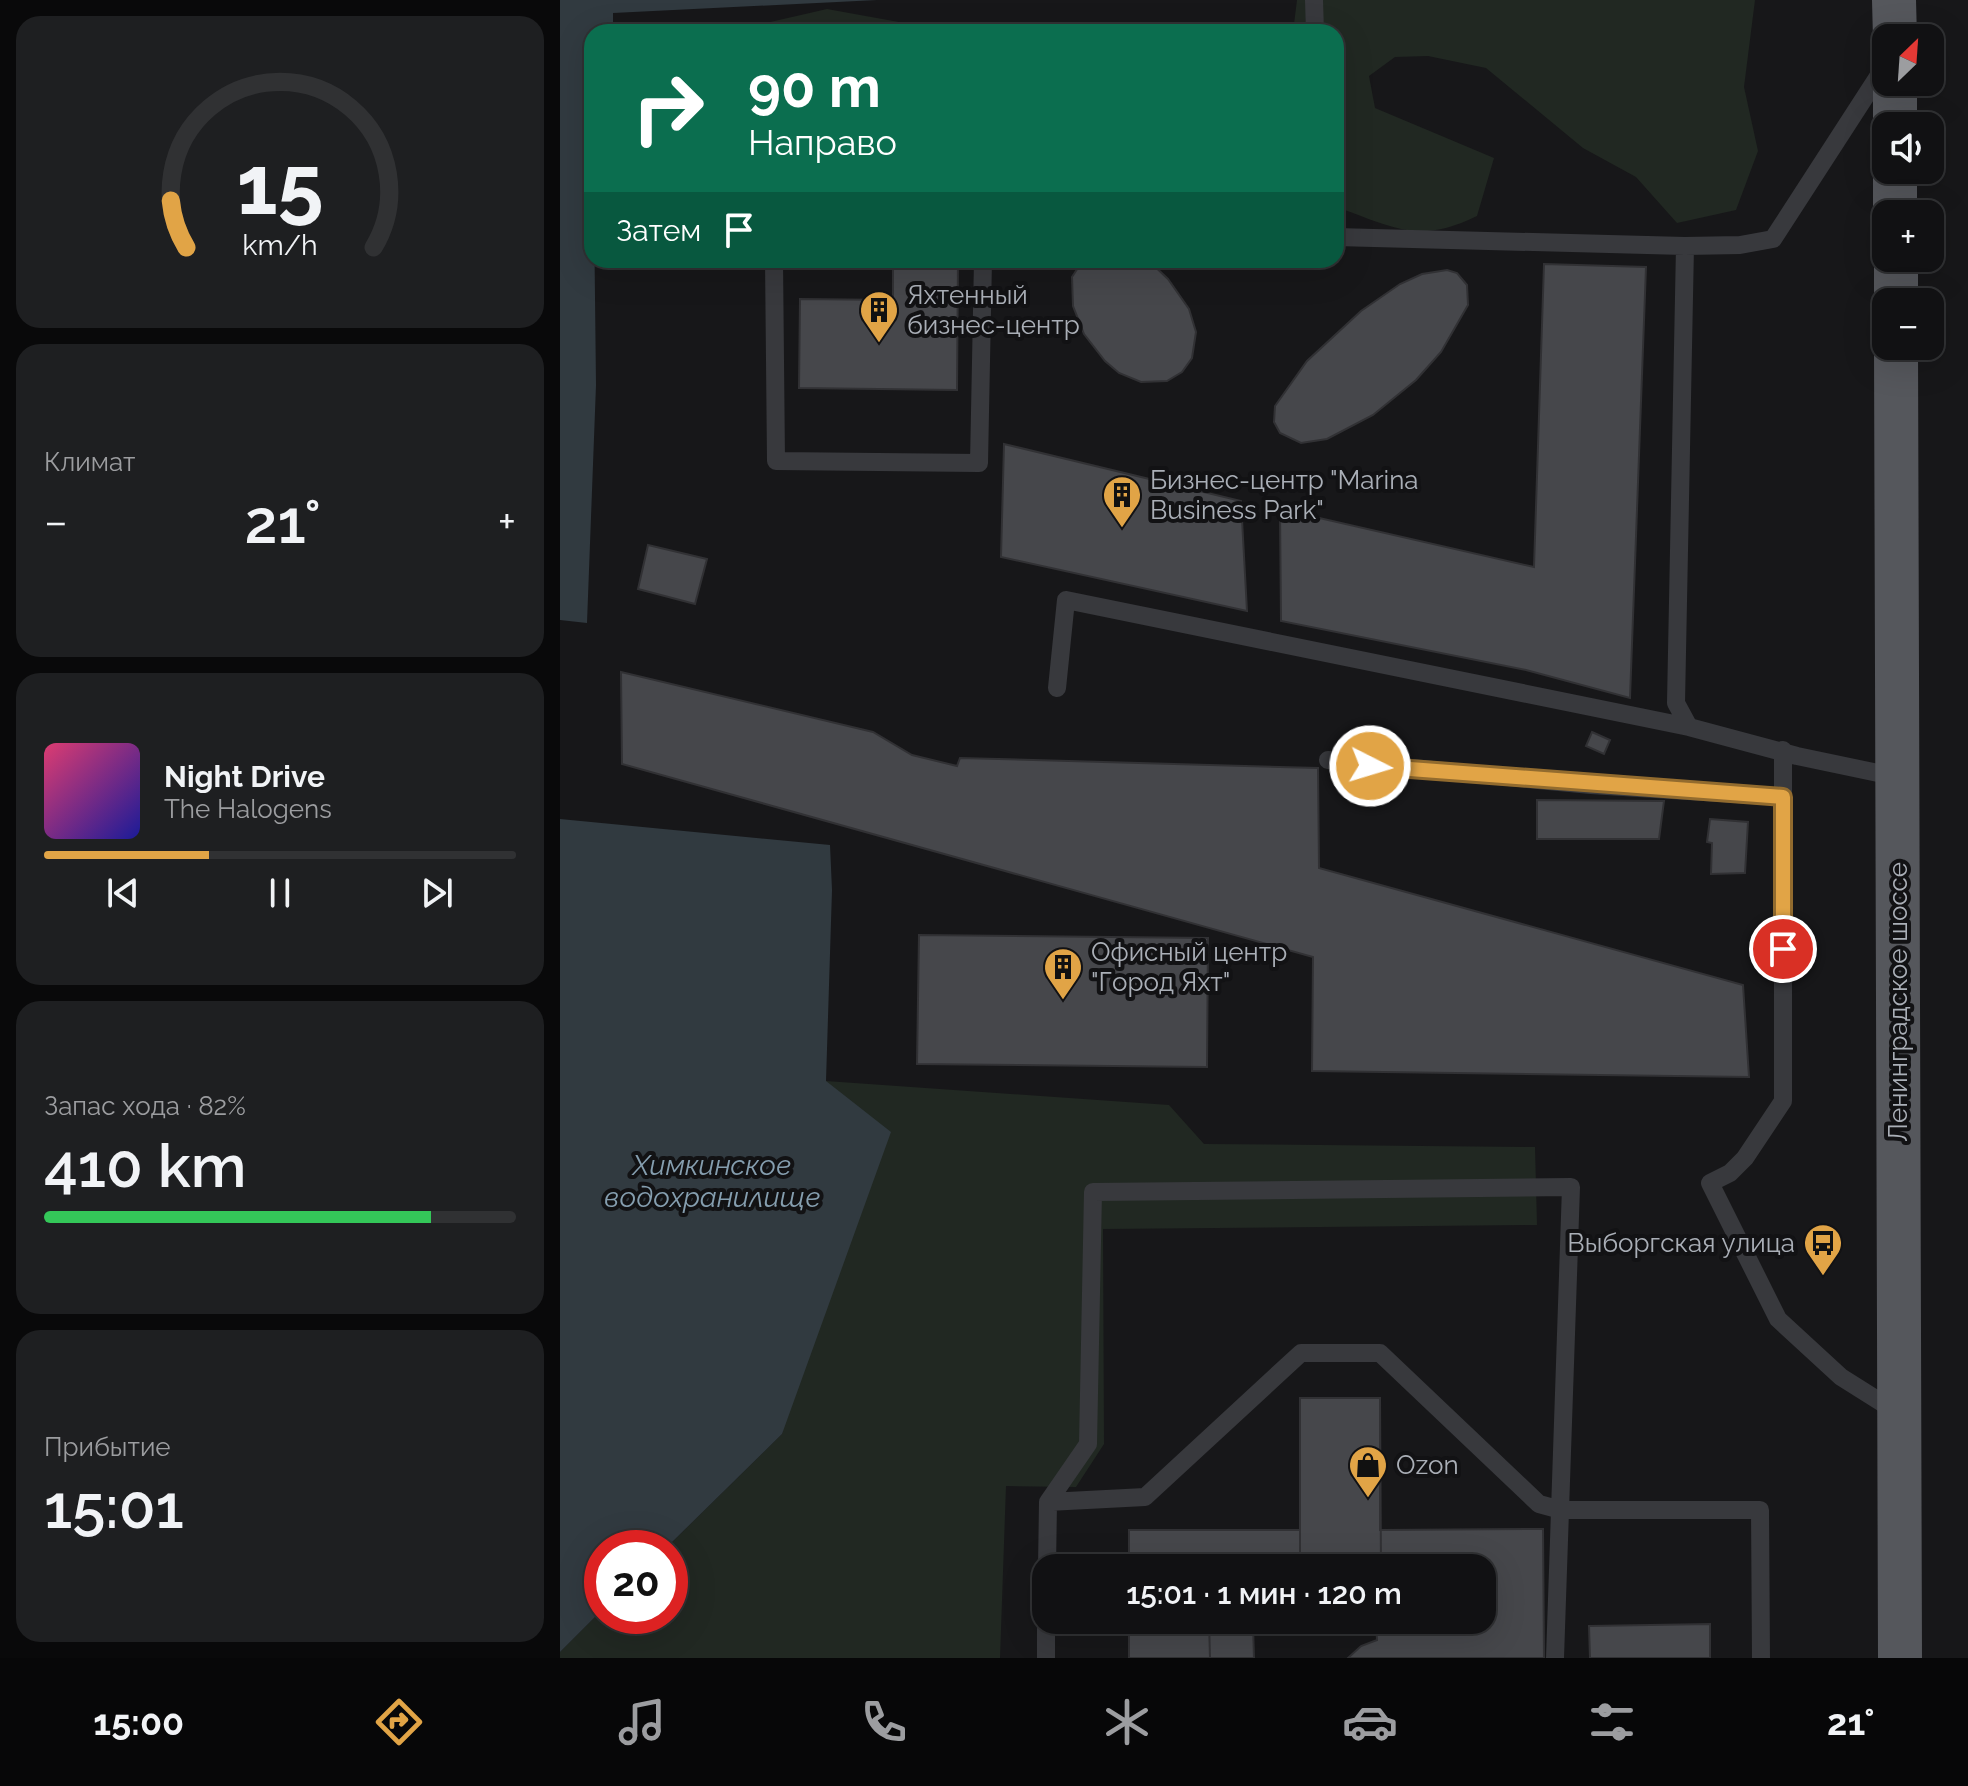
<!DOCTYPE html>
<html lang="ru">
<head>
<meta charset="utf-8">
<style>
  :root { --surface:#111113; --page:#1e1f21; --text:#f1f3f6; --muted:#9c9da0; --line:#303133; --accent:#e1a446 }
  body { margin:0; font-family:Raleway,sans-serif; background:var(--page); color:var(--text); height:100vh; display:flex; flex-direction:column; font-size:30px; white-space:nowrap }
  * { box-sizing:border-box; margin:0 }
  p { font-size:26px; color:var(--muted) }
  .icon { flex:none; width:44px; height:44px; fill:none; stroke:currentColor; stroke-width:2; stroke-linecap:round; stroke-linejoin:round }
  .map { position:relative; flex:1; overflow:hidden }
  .panel { display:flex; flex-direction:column; gap:16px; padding:16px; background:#09090a; width:560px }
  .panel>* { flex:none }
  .top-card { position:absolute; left:24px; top:24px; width:760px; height:244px; border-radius:24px; box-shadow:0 8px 32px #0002,0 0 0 2px var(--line); background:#0b6e4f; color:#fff; overflow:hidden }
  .needle { width:52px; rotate:25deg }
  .fabs { position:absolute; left:1312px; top:24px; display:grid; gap:16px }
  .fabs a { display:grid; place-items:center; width:72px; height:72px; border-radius:16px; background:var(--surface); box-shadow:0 8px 32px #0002,0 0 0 2px var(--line); font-size:40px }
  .speed { position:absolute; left:24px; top:1530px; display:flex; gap:16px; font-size:40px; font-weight:700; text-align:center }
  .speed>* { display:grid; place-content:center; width:104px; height:104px; border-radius:50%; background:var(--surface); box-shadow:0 8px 32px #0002,0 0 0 2px var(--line); line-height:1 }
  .speed .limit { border:12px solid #d22; background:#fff; color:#111 }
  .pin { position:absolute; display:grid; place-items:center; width:68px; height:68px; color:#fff; margin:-34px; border:4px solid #fff; border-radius:50%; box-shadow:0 2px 8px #0007 }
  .me { position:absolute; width:88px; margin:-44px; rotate:95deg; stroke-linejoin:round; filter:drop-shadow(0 0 6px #0008) }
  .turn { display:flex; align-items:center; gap:28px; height:168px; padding:0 32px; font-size:36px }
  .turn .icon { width:104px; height:104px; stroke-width:2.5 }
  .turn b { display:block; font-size:56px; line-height:68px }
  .then { display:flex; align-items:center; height:76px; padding:0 32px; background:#0003; gap:16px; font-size:30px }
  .big { font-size:60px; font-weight:600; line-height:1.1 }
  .panel .widget { flex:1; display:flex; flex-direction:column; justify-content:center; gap:12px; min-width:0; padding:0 28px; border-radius:24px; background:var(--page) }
  .panel .dial { align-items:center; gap:0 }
  .dial svg { height:208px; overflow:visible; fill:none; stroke:var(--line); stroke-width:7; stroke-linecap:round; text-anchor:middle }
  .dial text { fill:var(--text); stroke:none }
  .song { display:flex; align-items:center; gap:24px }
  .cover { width:96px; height:96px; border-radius:12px; background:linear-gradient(135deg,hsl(340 70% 55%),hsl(240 70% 35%)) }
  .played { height:8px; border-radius:4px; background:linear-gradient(90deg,var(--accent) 35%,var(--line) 35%) }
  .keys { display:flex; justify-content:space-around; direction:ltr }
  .heat { display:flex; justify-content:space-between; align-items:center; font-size:44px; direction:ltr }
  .charge { height:12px; border-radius:6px; background:linear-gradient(90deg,#34c759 82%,var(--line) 0) }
  .trip { position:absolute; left:472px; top:1554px; width:464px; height:80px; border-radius:24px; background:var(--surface); box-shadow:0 8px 32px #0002,0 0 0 2px var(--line); font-weight:600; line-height:80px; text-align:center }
  .menu { display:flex; height:128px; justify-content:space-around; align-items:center; background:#070708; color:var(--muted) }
  .menu .icon { width:56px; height:56px }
  .menu .selected { color:var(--accent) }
  .menu b { font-size:36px; color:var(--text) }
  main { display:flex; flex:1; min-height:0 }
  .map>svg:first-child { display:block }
  .green { fill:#212822 }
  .water { fill:#313a40 }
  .building { fill:#46474b; stroke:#313134; stroke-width:2 }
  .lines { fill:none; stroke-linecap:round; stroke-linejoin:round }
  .service { stroke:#38393d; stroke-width:18 }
  .primary { stroke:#55575c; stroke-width:44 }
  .route-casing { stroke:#926b2e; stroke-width:20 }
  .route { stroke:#e1a446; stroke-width:14 }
  .labels { text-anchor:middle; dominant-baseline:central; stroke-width:8; stroke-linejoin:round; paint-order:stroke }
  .poi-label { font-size:26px; fill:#aaafb7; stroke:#121214; text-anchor:start }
  .street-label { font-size:26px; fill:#aaafb7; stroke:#121214 }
  .water-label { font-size:28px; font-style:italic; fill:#859eaf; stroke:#121214 }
</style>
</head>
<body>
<main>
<section class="panel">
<div class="widget dial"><svg viewBox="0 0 100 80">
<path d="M14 69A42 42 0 1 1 86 69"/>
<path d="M14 69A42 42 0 0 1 8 51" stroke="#e1a446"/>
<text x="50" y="56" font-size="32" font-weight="700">15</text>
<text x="50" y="72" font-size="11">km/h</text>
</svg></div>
<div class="widget"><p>Климат</p>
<div class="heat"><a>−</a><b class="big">21°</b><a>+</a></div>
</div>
<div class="widget">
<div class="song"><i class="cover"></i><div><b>Night Drive</b><p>The Halogens</p></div></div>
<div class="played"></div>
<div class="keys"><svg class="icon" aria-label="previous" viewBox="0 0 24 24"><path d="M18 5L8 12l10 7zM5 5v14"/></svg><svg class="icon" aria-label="pause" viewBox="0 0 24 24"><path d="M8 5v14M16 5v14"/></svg><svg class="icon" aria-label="next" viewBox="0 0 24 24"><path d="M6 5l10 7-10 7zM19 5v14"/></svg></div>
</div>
<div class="widget"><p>Запас хода · 82%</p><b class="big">410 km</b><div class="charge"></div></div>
<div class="widget"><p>Прибытие</p><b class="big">15:01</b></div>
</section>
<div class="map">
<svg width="1408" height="1658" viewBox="0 0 1408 1658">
  <rect width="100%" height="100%" fill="#171719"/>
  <path class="green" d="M 737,0 L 1195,0 L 1184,87 L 1198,151 L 1176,210 L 1117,223 L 1076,177 L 1023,148 L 926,68 L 868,56 L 835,57 L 809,76 L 815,108 L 934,158 L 917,216 C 858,245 834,227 776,207 L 776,32 L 733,32 Z
    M 267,9 L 394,32 L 395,32 L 191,32 L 206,23 Z
    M 266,1081 L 609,1105 L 644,1144 L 975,1147 L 977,1225 L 543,1229 L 544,1444 L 516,1487 L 446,1486 L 440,1658 L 0,1658 L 0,1652 L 42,1610 L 42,1616 L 110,1616 L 110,1548 L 106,1548 L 222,1434 Z"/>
  <path class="water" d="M 0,0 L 317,0 L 53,13 L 53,32 L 32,32 L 36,385 L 27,623 L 0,620 Z
    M 0,819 L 270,845 L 272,890 L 266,1081 L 331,1132 L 222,1434 L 106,1548 L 42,1548 L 42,1610 L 0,1652 Z"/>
  <path class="building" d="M 333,260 L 398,260 L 397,390 L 239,388 L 240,299 L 333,300 Z
    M 523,260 L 588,260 L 608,279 L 629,309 L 636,332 L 632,358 L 622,372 L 607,381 L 581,382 L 559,373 L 545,361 L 524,334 L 513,306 L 512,277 Z
    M 984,264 L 1086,267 L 1070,698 L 966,670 L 721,621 L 720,509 L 974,567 Z
    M 887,270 L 897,273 L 907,285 L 908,305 L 881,352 L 856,380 L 813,415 L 767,439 L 741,443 L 720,433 L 714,422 L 715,406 L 747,361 L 801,311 L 840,284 L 862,274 Z
    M 444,444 L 681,501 L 687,611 L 441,557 Z
    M 88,545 L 147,559 L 135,604 L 78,589 Z
    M 61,672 L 313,732 L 352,755 L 397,766 L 400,758 L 758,768 L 759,868 L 1183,985 L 1189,1077 L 752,1071 L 753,957 L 62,764 Z
    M 1032,732 L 1050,740 L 1044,754 L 1026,746 Z
    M 977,800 L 1104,801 L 1099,839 L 977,839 Z
    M 1150,819 L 1188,822 L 1185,873 L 1151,874 L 1152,843 L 1147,842 Z
    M 359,935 L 648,938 L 647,1067 L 357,1064 Z
    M 740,1398 L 820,1398 L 820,1530 L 983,1529 L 984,1658 L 788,1658 L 801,1646 L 817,1640 L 816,1623 L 693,1624 L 694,1658 L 569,1658 L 569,1620 L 922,1620 L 922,1568 L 569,1568 L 569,1530 L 740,1530 Z
    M 740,1398 L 820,1398 L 821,1568 L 740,1568 Z
    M 569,1620 L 649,1620 L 650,1658 L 569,1658 Z
    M 1150,1624 L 1150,1658 L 1030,1658 L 1029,1626 Z"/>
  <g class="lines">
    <path class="service" d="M 754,0 L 755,32
      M 1325,66 L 1213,239 L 1180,245 L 1125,246 L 1116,703 L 1129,727 L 1237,756 L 1337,777
      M 776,237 L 1125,246
      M 214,260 L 216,461 L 419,463 L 423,260
      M 497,688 L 506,600 L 1129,727
      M 1223,750 L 1223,1101 L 1185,1158 L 1170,1173 L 1150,1183 L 1218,1319 L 1281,1377 L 1335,1411
      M 768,760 L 1031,785 L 1223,797
      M 488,1502 L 585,1497 L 741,1353 L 820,1353 L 979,1504 L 1001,1510 L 1200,1510 L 1201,1658
      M 487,1568 L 488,1502 L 528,1444 L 533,1192 L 1011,1187 L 995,1658
      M 486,1658 L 486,1620"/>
    <path class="primary" d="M 1334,0 L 1335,38
      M 1335,82 L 1335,126
      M 1335,170 L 1335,214
      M 1336,258 L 1336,302
      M 1336,346 L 1340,1658"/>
  </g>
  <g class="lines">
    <defs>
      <path id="route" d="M 810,766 L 1223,797 L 1223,949"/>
    </defs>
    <use href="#route" class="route-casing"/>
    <use href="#route" class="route"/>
  </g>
  <defs>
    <symbol id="building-pin" viewBox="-11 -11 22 30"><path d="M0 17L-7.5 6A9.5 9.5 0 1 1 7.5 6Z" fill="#e1a446" stroke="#121214"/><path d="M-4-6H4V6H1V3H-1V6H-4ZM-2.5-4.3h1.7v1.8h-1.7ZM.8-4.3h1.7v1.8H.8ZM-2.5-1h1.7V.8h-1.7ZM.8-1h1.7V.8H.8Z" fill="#111"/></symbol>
    <symbol id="bus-pin" viewBox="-11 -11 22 30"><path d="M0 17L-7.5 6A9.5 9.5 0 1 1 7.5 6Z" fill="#e1a446" stroke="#121214"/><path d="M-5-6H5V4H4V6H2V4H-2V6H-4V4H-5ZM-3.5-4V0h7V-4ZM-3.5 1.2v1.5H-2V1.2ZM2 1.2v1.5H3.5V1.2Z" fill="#111"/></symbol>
    <symbol id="shop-pin" viewBox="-11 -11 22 30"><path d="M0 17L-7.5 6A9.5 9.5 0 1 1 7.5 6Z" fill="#e1a446" stroke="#121214"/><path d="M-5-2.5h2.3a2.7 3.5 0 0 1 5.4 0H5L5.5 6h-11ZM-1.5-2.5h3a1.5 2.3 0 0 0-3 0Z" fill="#111"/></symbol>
  </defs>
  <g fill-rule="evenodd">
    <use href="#building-pin" x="297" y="288" width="44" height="60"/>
    <use href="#building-pin" x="540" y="473" width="44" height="60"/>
    <use href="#building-pin" x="481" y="945" width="44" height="60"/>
    <use href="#bus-pin" x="1241" y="1221" width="44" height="60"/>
    <use href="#shop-pin" x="786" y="1443" width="44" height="60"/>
  </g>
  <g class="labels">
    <g class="poi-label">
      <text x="347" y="295">Яхтенный<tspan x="347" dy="30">бизнес-центр</tspan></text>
      <text x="590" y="480">Бизнес-центр "Marina<tspan x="590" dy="30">Business Park"</tspan></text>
      <text x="531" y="952">Офисный центр<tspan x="531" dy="30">"Город Яхт"</tspan></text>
      <text x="1235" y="1243" text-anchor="end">Выборгская улица</text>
      <text x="836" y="1465">Ozon</text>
    </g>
    <g class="street-label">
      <text transform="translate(1338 1002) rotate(-90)">Ленинградское шоссе</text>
    </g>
    <g class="water-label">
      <text x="152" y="1165">Химкинское<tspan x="152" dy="32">водохранилище</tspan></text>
    </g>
  </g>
</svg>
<div class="fabs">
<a><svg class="needle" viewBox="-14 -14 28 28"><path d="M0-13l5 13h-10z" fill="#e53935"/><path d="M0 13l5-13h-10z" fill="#9c9da0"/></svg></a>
<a><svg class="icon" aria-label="sound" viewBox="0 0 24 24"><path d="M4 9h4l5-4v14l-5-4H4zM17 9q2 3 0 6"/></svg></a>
<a>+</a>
<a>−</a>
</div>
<div class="speed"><div class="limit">20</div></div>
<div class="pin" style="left:1223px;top:949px;background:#d93025"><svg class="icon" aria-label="arrive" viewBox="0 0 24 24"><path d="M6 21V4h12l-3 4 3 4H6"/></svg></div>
<svg class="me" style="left:810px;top:766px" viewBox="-20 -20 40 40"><circle r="17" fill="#e1a446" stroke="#fff" stroke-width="3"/><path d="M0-11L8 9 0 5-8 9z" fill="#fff"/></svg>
<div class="trip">15:01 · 1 мин · 120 m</div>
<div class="top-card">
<div class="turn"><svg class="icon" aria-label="right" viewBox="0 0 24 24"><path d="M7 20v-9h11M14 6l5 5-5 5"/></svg><div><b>90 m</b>Направо</div></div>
<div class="then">Затем<svg class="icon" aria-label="arrive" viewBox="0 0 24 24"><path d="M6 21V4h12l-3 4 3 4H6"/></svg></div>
</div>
</div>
</main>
<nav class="menu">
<b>15:00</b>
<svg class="icon selected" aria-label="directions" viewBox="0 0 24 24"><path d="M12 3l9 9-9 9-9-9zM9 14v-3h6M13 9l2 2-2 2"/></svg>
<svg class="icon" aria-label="music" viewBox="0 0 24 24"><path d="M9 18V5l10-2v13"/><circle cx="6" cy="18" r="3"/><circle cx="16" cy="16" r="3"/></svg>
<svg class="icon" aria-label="phone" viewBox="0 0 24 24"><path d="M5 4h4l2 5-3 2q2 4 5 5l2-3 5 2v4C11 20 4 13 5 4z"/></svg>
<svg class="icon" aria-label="climate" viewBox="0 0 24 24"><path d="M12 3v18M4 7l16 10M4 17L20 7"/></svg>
<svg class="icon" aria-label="car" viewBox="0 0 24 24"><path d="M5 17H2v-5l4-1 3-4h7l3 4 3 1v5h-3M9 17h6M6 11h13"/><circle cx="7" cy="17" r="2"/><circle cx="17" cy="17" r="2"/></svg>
<svg class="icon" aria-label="filters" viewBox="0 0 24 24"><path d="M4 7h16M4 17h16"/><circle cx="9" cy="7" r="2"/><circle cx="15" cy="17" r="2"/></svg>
<b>21°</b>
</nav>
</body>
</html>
